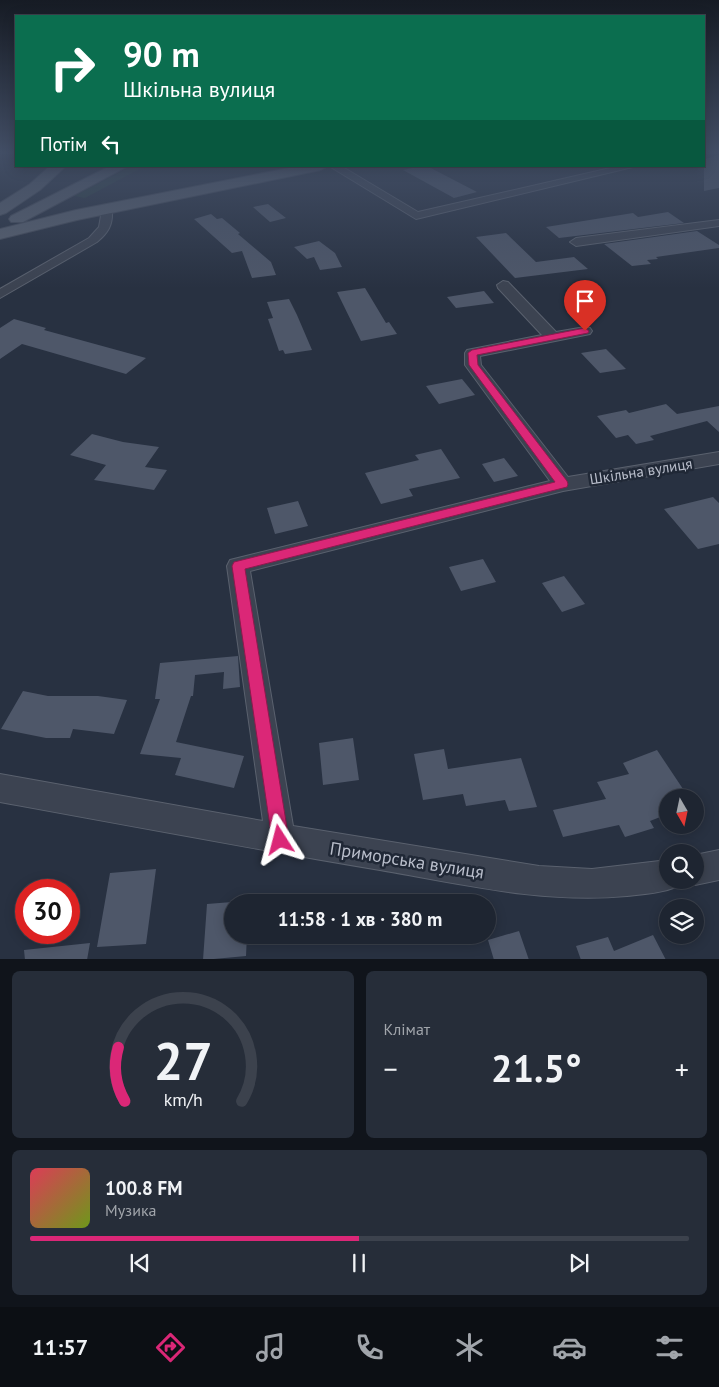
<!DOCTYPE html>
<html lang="uk">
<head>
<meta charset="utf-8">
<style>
  :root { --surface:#1e2531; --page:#262d39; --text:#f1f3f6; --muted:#a1a5ab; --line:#3c424d; --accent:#db2777 }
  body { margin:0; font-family:"PT Sans",sans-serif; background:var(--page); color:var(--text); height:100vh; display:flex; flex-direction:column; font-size:19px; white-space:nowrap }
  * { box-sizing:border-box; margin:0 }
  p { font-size:16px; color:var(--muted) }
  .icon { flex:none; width:28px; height:28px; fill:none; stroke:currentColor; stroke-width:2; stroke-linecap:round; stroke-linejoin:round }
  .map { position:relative; height:959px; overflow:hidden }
  .drawer { display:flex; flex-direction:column; gap:12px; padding:12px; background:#10141b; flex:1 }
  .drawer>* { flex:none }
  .hud { position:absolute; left:15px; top:15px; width:690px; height:152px; border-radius:0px; box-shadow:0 2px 12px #0003,0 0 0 1px var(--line); background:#0b6e4f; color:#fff; overflow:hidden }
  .needle { width:32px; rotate:171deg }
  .tools { position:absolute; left:659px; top:789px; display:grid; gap:10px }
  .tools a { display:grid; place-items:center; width:45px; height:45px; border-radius:50%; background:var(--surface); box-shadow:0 2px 12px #0003,0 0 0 1px var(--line); font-size:25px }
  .speed { position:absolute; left:15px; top:879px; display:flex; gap:10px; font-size:25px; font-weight:700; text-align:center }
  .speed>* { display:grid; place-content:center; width:65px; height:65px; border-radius:50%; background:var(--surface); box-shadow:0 2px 12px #0003,0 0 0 1px var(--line); line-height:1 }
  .speed .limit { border:8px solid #d22; background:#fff; color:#111 }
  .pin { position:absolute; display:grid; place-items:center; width:42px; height:42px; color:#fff; margin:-51px -21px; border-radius:50% 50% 50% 0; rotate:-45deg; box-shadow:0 0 5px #0007 }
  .pin .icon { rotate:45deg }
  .me { position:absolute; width:55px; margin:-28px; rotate:351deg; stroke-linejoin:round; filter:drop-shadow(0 0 4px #0008) }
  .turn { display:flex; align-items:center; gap:18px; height:105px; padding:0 25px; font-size:22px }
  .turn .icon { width:65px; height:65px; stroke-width:2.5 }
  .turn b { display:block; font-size:35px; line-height:42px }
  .then { display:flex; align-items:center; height:48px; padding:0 25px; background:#0003; gap:10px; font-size:19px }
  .big { font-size:38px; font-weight:700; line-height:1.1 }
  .drawer .card { flex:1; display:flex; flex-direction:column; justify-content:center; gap:8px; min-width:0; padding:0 18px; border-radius:8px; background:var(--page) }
  .drawer .dial { align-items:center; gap:0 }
  .dial svg { height:130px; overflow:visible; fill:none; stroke:var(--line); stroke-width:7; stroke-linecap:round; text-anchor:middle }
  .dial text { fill:var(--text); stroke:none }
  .song { display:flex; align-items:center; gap:15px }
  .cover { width:60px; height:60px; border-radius:8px; background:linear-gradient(135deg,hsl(350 70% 55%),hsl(80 70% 35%)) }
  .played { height:5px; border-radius:2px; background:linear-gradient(90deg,var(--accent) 50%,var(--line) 50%) }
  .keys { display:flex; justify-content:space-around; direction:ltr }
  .heat { display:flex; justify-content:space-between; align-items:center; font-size:28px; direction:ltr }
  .drawer .tiles { flex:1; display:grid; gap:12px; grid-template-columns:1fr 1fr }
  .card:last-child { grid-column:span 2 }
  .trip { position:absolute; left:224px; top:894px; width:272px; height:50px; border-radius:25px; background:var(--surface); box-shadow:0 2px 12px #0003,0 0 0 1px var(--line); font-weight:700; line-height:50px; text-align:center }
  .dock { display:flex; height:80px; justify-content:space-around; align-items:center; background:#0c0f14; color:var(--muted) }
  .dock .icon { width:35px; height:35px }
  .dock .current { color:var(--accent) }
  .dock b { font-size:22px; color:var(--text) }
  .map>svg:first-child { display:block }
  .green { fill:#2b3f43 }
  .building { fill:#4e5769 }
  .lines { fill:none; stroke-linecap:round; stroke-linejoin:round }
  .minor-casing { stroke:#5a616e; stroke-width:2 }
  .primary-casing { stroke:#454c5a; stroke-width:2 }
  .minor { fill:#3c4351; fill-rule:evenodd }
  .primary { fill:#5a6270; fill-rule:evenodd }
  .route { fill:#db2777; stroke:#8e194d }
  .labels { text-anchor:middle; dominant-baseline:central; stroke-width:5; stroke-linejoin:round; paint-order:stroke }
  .street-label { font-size:15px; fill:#b9becb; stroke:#202836 }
  .near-street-label { font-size:18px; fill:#b9becb; stroke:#202836 }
</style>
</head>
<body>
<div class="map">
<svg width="719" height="960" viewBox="0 0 719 960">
  <rect width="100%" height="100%" fill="#283141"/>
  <path class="green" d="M 132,166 L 145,166 L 85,198 L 74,196 Z"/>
  <path class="building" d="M 719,155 L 719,188 L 704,191 L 704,159 Z
    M 421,166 L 427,166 L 477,192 L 454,198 L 403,170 Z
    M 268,204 L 286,218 L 270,222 L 253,207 Z
    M 668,212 L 684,223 L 559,238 L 546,227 L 633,213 L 638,217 Z
    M 211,214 L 217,219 L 222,218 L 240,233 L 238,234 L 271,262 L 276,275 L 252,278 L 242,251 L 232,253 L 194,219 Z
    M 697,231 L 719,245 L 719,248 L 656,257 L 658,259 L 647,260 L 651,264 L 632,266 L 604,244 Z
    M 506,233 L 536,262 L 574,257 L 588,269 L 515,278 L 476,237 Z
    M 319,241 L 335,253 L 342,267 L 320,270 L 314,257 L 307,259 L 294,247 Z
    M 365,288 L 386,323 L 389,322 L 397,334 L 361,341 L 337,292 Z
    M 484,291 L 494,303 L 456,308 L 447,297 Z
    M 289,299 L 297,315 L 312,350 L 285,354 L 283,350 L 279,351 L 268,319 L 273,318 L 267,302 Z
    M 14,319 L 46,328 L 44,330 L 146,358 L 126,374 L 22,344 L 0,359 L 0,328 Z
    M 606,349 L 626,369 L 600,373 L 581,353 Z
    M 462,379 L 475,395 L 439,404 L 426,386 Z
    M 666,404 L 677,414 L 719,406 L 719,432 L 707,421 L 650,436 L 654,440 L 636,444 L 628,435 L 616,438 L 597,416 L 626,410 L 629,413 Z
    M 92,434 L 123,442 L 159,447 L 145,467 L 167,470 L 154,490 L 94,480 L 106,465 L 70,455 Z
    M 441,449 L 460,478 L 409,489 L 413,496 L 381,504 L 365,473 L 419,460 L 415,455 Z
    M 504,458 L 518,476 L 494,482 L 482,464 Z
    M 713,497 L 719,503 L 719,544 L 698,549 L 664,509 Z
    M 298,501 L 308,526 L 275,534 L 267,508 Z
    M 483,559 L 496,582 L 461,591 L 449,567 Z
    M 564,576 L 585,604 L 562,612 L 542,583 Z
    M 238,656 L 240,687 L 223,689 L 224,672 L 195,675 L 193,696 L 191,696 L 176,742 L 244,756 L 234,788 L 175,775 L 181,758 L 140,754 L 160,699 L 155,699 L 160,663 Z
    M 23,691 L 48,696 L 98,696 L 127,700 L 114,734 L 73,729 L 70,738 L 46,738 L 1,729 Z
    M 353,738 L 359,780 L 323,785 L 319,743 Z
    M 444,749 L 448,769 L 521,758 L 537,807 L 509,811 L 505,800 L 466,806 L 463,794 L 423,800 L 414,754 Z
    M 657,750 L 689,798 L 668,798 L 668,814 L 650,821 L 654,828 L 625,837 L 619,825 L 563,837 L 553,810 L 606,799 L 597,782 L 629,774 L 623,763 Z
    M 156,869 L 146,944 L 97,947 L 110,873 Z
    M 232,902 L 232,935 L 247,935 L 246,956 L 203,960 L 207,904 Z
    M 519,931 L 529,960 L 494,960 L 488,940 Z
    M 653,935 L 666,960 L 581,960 L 576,946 L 608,937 L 614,951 Z
    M 90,943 L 87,960 L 25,960 L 24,950 Z"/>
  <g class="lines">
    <defs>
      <path id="minor" d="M 329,166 L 341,166 L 418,212 L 619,166 L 637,166 L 416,219 Z
        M 107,207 L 112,210 C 113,225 108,233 97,242 L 0,298 L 0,289 L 89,238 L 99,227 L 102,210 Z
        M 719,220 L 719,226 L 576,246 L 570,242 L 576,238 Z
        M 503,281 L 508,282 L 556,332 L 585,327 L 590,328 L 592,331 L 590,334 L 480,356 L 481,365 L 568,477 L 719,452 L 719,464 L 563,491 L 250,571 L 293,826 L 539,866 L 592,869 L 668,860 L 668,880 L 681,880 L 679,886 C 662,893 645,894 627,896 C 544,904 462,884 380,870 C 253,849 127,825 0,802 L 0,774 L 263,821 L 227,566 L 230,560 L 238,558 L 550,481 L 465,365 L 465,353 L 467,350 L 542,335 L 498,288 L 497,285 Z
        M 719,850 L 719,880 L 695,885 L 684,881 L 695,880 L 695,855 Z"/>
      <path id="primary" d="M 50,166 L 66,166 L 40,190 L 6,213 L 0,215 L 0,203 L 30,184 Z
        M 110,166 L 128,166 L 23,222 L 11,222 L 9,219 L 11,216 Z
        M 299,166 L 328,166 L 321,170 L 77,220 L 0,239 L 0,229 L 76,210 Z"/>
    </defs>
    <use href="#minor" class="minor-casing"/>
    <use href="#primary" class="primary-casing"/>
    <use href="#minor" class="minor"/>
    <use href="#primary" class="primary"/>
  </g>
  <linearGradient id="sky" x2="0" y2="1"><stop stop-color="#161b24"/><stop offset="0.53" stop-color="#424e65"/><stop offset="1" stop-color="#424e65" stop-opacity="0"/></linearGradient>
  <rect width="719" height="288" fill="url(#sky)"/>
  <path class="route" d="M 585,328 L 589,331 L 588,333 L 477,355 L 478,365 L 567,481 L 568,484 L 567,487 L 245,569 L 289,840 L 287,846 L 280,848 L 274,846 L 272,840 L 232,566 L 234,562 L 555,482 L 469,365 L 468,353 L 472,350 Z"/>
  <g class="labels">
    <g class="street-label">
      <text transform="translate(641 471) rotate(-9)">Шкільна вулиця</text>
    </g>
    <g class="near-street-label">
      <text transform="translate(407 860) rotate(9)">Приморська вулиця</text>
    </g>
  </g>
</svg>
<div class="tools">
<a><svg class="needle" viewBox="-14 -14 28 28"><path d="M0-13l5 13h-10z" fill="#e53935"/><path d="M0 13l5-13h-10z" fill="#a1a5ab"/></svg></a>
<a><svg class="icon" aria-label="search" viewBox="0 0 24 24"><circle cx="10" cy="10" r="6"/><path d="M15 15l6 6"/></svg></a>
<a><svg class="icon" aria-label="layers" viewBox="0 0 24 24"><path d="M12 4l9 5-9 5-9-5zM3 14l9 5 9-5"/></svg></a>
</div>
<div class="speed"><div class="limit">30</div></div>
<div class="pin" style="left:585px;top:331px;background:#d93025"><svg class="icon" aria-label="arrive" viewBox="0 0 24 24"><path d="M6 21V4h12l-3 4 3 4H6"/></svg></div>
<svg class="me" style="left:280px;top:840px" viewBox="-20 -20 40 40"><path d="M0-17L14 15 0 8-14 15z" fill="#db2777" stroke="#fff" stroke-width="4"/></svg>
<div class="trip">11:58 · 1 хв · 380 m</div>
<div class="hud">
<div class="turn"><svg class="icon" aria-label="right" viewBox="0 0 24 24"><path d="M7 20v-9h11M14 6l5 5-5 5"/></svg><div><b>90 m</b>Шкільна вулиця</div></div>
<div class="then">Потім<svg class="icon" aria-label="left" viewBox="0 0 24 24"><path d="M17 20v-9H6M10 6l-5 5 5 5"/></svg></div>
</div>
</div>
<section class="drawer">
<div class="tiles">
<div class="card dial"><svg viewBox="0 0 100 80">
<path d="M14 69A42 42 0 1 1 86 69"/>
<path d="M14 69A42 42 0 0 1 10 36" stroke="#db2777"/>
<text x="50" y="56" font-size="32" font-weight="700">27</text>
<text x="50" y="72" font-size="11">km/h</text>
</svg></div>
<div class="card"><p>Клімат</p>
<div class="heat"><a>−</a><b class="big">21.5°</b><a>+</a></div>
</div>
<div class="card">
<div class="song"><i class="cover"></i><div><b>100.8 FM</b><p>Музика</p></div></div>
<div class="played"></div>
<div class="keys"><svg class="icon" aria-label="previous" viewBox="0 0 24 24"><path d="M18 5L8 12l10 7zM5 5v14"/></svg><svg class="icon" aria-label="pause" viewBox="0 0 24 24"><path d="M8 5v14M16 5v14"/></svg><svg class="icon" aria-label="next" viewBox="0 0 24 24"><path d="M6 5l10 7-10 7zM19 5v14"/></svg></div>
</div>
</div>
</section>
<nav class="dock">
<b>11:57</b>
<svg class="icon current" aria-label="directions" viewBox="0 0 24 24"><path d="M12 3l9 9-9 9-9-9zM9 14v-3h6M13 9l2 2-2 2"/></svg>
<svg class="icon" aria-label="music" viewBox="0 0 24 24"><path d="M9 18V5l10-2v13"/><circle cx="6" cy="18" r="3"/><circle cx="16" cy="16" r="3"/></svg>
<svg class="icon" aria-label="phone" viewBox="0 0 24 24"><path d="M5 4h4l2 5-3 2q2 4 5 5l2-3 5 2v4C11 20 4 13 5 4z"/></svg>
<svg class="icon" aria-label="climate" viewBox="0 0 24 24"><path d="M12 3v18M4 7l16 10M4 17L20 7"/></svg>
<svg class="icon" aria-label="car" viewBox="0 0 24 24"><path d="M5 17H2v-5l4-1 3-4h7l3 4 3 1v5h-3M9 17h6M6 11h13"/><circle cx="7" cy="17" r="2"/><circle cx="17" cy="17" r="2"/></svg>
<svg class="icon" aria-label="filters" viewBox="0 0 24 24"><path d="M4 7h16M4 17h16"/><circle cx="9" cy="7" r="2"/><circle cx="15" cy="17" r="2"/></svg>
</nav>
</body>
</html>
